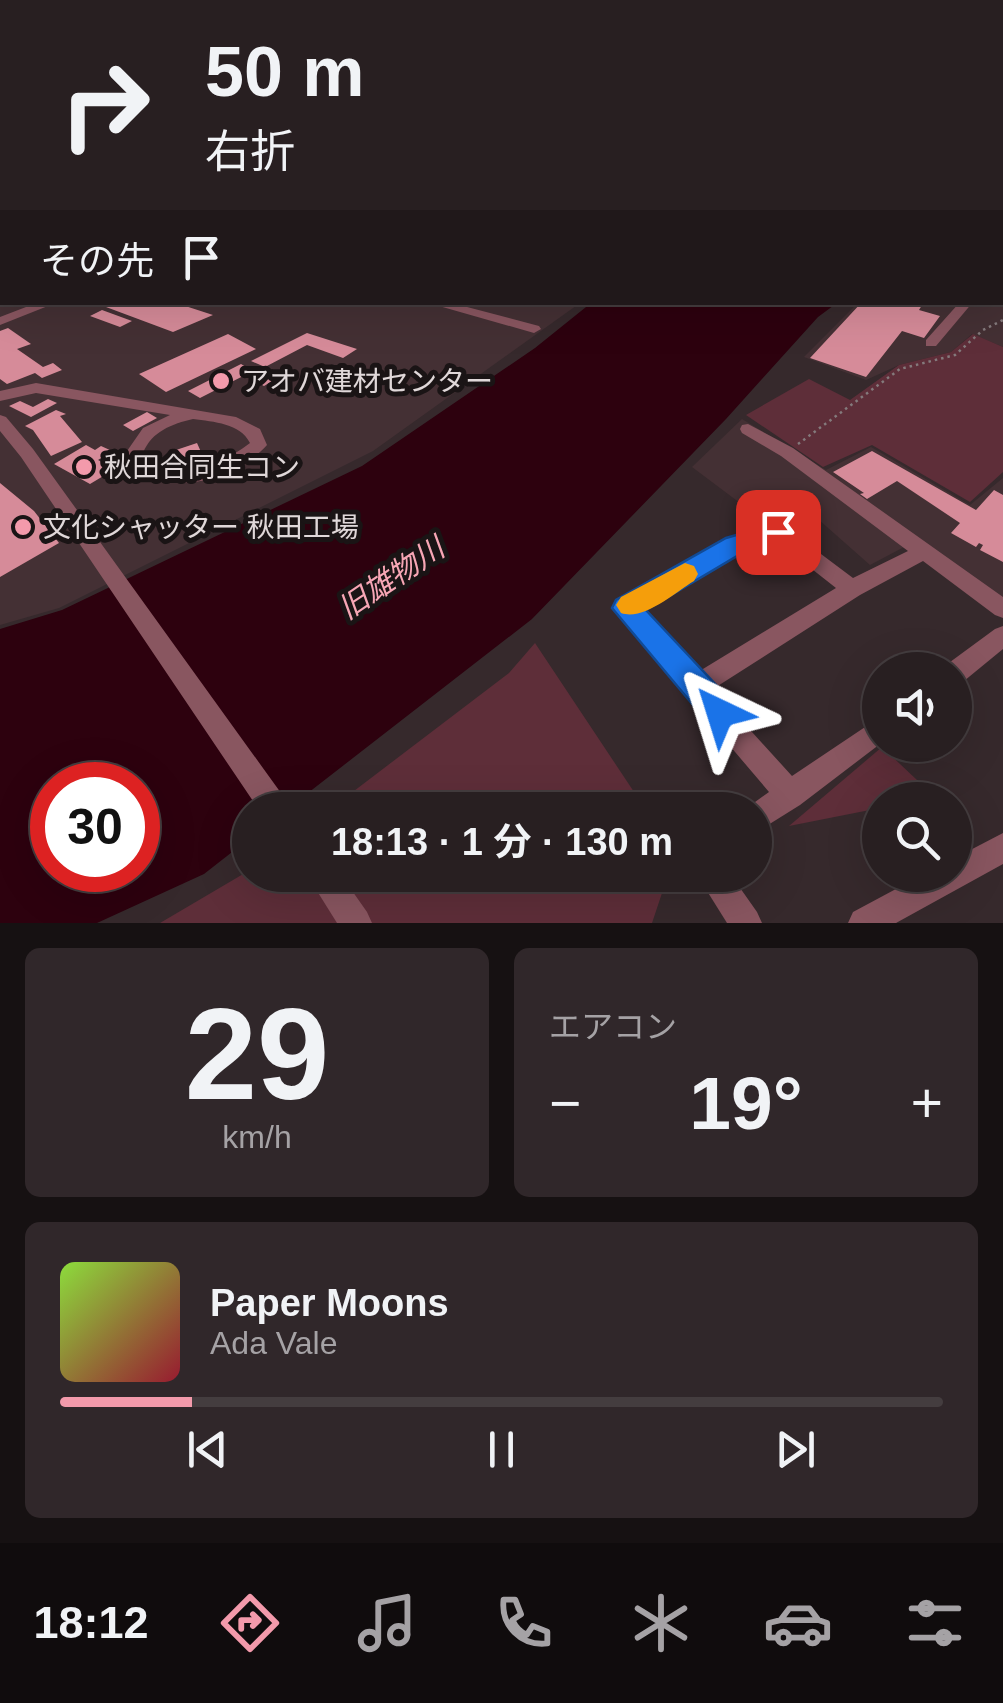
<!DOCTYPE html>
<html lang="ja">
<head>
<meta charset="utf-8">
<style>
  :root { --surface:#281f21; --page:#30272a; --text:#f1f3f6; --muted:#a5a2a5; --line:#443d3f; --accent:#f39aab }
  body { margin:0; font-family:Helvetica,"Noto Sans JP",sans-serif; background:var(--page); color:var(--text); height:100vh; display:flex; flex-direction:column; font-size:38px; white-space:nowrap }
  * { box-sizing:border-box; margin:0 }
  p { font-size:32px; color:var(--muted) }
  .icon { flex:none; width:55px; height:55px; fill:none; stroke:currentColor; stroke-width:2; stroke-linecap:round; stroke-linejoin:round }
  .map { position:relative; height:923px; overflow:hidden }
  .sheet { display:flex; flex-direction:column; gap:25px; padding:25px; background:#161112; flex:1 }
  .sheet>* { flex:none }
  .banner { position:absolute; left:0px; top:0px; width:1005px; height:305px; box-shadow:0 10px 40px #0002,0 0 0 2px var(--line); background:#281f21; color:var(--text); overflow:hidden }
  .buttons { position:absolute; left:862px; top:652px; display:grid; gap:20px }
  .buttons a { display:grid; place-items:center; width:110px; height:110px; border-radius:50%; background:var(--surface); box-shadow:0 10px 40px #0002,0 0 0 2px var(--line); font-size:50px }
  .speed { position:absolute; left:30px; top:762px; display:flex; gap:20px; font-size:50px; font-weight:700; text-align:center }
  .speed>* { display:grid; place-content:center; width:130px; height:130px; border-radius:50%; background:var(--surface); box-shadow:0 10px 40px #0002,0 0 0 2px var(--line); line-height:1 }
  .speed .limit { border:15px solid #d22; background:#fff; color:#111 }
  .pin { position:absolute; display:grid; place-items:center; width:85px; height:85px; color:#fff; margin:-42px; border-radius:20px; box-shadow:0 5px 15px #0006 }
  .me { position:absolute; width:110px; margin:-55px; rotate:319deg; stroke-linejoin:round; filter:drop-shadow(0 0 8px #0008) }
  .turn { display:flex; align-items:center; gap:35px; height:210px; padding:0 40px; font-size:45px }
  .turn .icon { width:130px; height:130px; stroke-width:2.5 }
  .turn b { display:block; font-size:70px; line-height:85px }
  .then { display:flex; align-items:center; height:95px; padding:0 40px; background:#0003; gap:20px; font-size:38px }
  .big { font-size:75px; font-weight:700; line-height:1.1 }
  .sheet .widget { flex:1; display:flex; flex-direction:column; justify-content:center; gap:15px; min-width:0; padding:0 35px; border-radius:15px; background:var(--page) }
  .sheet .dial { align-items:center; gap:0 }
  .dial b { font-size:130px; line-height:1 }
  .song { display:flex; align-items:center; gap:30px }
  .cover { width:120px; height:120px; border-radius:15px; background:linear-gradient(135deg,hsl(90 70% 55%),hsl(350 70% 35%)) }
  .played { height:10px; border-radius:5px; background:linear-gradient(90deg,var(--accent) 15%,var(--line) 15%) }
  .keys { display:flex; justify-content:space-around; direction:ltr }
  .heat { display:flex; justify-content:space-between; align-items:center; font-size:55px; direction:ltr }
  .sheet .tiles { flex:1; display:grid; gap:25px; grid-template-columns:1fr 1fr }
  .widget:last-child { grid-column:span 2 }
  .trip { position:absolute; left:232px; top:792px; width:540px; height:100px; border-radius:50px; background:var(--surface); box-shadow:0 10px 40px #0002,0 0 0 2px var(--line); font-weight:700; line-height:100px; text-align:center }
  .tab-bar { display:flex; height:160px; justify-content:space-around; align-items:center; background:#100c0d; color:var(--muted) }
  .tab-bar .icon { width:70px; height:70px }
  .tab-bar .active { color:var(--accent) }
  .tab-bar b { font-size:45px; color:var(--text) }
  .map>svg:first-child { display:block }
  .built { fill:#443034 }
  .green { fill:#5e2e39 }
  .water { fill:#2d010e; fill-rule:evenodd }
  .building { fill:#d68b99 }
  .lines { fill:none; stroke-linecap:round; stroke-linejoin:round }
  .path { stroke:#847a7c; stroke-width:2.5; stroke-dasharray:2.5 4; stroke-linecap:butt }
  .minor { fill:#895660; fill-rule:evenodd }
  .route { fill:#1a73e8; stroke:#114b97; stroke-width:2.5 }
  .slow { fill:#f59e0b }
  .poi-dot { fill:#f39aab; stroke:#1a1415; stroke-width:4 }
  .labels { text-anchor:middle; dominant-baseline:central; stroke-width:10; stroke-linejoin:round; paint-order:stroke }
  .poi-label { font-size:28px; fill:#e0d8d9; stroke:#1a1415; text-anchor:start }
  .water-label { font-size:30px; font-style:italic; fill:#f7a6b5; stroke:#1a1415 }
</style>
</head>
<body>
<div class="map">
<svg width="1003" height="923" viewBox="0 0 1003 923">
  <rect width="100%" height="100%" fill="#36292c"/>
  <path class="built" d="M 0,174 L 2,302 L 580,303 L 373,451 L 59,608 L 0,625 Z
    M 1003,194 L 1003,347 L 972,334 L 951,352 L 899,365 L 866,380 L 804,357 L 858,303 L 1002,302 Z
    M 742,419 L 826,470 L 871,447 L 970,505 L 1003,478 L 1003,616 L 904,547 L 870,565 L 801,504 L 764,521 L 692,467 Z"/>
  <path class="green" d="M 973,334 L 1003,347 L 1003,472 L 970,502 L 872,445 L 823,467 L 746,415 L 809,379 L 850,400 L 899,365 L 951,352 Z
    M 535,643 L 646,810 L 329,810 L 509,673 Z
    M 882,747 L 935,797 L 880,800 L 880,808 L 789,826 Z
    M 250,870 L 250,875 L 668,875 L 652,923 L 160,923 Z"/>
  <path class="water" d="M 591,303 L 837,303 L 818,317 L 726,419 L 532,619 L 286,810 L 250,810 L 250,838 L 204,874 L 97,923 L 0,923 L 0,629 L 62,610 L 362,466 L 535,348 ZM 52,785 L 138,785 L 138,870 L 52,870 Z"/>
  <path class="building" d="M 117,302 L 173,302 L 213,315 L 173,332 L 106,307 Z
    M 862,302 L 924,302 L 919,310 L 940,316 L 924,338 L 902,331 L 866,377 L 810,358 Z
    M 102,310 L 132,321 L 120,327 L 90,316 Z
    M 8,328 L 31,344 L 17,349 L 43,367 L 53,363 L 62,370 L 42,378 L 35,373 L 7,384 L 0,379 L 0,331 Z
    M 307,333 L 357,349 L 343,358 L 307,345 L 265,367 L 251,361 Z
    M 228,334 L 256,349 L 166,392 L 139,374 Z
    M 241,364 L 253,371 L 200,398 L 188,391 Z
    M 262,369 L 277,378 L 264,386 L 247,377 Z
    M 48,399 L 57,403 L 31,417 L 9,406 L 20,401 L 33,407 Z
    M 56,410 L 66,414 L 60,416 L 82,442 L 51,456 L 33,430 L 25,426 Z
    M 147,412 L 157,418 L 133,431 L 123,425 Z
    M 197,443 L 201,452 L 180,459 L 176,450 Z
    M 86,445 L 95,450 L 101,446 L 112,451 L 98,460 L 115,469 L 90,484 L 54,464 Z
    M 872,451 L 976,510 L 994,490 L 1003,495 L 1003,562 L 980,550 L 983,545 L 979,543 L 976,547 L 951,533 L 960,523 L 897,481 L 867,499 L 860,494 L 864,493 L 833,472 Z
    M 0,483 L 34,511 L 59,543 L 0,577 Z"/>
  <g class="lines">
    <path class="path" d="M 798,444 L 900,369 L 955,355 L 983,330 L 1003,320"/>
    <path class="minor" d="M 0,187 L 2,187 L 2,193 L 0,193 Z
      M 0,209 L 2,210 L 2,216 L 0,215 Z
      M 1002,274 L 1003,274 L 1003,282 L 1002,282 Z
      M 0,278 L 2,279 L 2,286 L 0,286 Z
      M 39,302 L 58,302 L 0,325 L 0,317 Z
      M 425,302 L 448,302 L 539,326 L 541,329 L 534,333 Z
      M 960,302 L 973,302 L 936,346 L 926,346 L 926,340 Z
      M 36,383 L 236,417 L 260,429 L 267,445 C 232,484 161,501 125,454 L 143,428 L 170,415 L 36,393 L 0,401 L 0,391 ZM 193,419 C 214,422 240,423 250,443 C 218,467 175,486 143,453 C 152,431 172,424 193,419 Z
      M 0,415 L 6,417 L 33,449 L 286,800 L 290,810 L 259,810 L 21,457 L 0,431 Z
      M 748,424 L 793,448 L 1003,597 L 1003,618 L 995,615 L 923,561 L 860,595 L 713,689 L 792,776 L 880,717 L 880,744 L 800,805 L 755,833 L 755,810 L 744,810 L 769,792 L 618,614 L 615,608 L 618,602 L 728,540 L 778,525 L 785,527 L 853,578 L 908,551 L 781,456 L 742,433 L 740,429 L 742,425 ZM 775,540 L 836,588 L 698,672 L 641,610 L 742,550 Z
      M 1003,626 L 1003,649 L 964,681 L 955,684 L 955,670 L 944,670 L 946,665 L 995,629 Z
      M 1003,833 L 1003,864 L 896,923 L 848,923 L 853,912 L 922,875 L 955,875 L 955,858 Z
      M 307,875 L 341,875 L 367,912 L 372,923 L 337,923 Z
      M 697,875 L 731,875 L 757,912 L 762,923 L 727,923 Z"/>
  </g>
  <linearGradient id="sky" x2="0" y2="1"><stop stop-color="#1e1718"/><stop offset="0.57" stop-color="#4c4956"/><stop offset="1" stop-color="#4c4956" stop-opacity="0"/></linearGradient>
  <rect width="1003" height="304" fill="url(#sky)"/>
  <path class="route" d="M 778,523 L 787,526 L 791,532 L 787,539 L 744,552 L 646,610 L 732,702 L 737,713 L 732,724 L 720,729 L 709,724 L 612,608 L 616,600 L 726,538 Z"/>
  <path class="slow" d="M 685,563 L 694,566 L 698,574 L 694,581 C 674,593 644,621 621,613 L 616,605 L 621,597 Z"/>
  <g class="poi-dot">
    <circle cx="221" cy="381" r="10"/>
    <circle cx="84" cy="467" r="10"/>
    <circle cx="23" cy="527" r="10"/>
  </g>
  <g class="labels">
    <g class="poi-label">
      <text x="241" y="381">アオバ建材センター</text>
      <text x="104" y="467">秋田合同生コン</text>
      <text x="43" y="527">文化シャッター 秋田工場</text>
    </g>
    <g class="water-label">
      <text transform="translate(391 578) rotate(-34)">旧雄物川</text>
    </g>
  </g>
</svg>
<div class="buttons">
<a><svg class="icon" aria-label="sound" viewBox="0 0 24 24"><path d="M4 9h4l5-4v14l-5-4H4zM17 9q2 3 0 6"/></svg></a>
<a><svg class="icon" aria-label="search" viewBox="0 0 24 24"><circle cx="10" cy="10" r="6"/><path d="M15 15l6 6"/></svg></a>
</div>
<div class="speed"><div class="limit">30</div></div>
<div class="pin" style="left:778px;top:532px;background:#d93025"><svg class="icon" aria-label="arrive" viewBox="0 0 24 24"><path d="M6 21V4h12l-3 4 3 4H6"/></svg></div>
<svg class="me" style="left:720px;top:713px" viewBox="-20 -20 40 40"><path d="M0-17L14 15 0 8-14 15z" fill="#1a73e8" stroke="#fff" stroke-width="4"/></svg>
<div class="trip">18:13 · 1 分 · 130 m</div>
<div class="banner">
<div class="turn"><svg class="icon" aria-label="right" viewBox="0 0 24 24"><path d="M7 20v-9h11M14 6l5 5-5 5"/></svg><div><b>50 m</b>右折</div></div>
<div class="then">その先<svg class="icon" aria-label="arrive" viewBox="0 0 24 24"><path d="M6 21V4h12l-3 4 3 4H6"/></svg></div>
</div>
</div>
<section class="sheet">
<div class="tiles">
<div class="widget dial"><b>29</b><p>km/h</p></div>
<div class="widget"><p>エアコン</p>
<div class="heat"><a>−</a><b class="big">19°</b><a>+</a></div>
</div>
<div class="widget">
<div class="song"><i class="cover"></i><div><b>Paper Moons</b><p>Ada Vale</p></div></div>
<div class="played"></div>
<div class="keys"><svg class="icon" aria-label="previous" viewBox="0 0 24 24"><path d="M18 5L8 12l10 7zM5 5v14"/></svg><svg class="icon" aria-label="pause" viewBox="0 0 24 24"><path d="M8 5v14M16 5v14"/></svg><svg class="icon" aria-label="next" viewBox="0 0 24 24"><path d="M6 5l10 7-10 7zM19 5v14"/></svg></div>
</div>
</div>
</section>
<nav class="tab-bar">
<b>18:12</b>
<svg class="icon active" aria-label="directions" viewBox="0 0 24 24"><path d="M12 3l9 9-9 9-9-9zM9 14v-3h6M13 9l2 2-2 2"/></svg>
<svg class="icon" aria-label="music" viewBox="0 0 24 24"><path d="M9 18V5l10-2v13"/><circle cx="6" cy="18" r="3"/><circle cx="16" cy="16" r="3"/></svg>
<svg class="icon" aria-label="phone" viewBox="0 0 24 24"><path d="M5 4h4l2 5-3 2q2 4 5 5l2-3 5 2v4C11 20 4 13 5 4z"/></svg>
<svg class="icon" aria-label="climate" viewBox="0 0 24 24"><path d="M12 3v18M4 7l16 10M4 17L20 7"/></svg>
<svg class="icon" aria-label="car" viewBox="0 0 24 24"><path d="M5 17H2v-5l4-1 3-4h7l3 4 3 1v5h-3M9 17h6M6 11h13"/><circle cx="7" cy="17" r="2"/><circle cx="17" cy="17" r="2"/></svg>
<svg class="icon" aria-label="filters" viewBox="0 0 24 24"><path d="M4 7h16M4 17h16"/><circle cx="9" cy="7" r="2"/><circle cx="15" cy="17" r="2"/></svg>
</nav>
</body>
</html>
